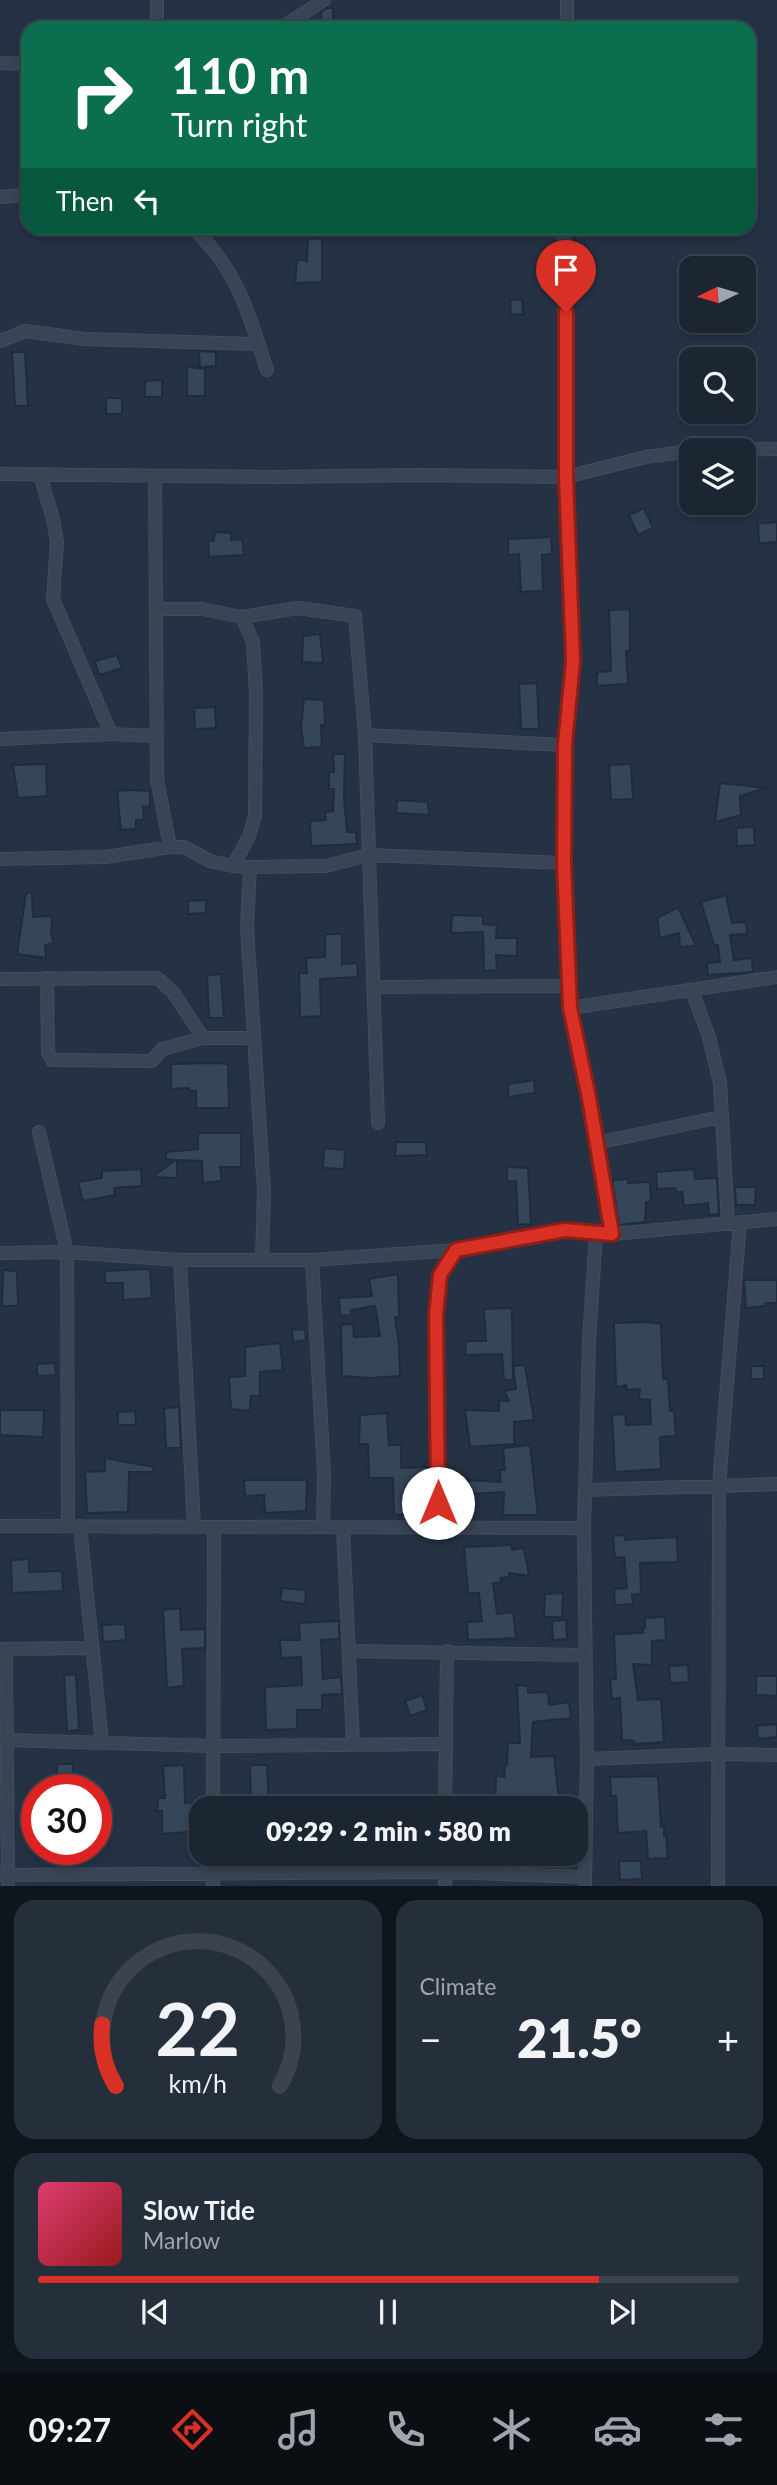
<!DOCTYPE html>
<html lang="en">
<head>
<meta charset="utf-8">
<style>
  :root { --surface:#1c2633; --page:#252e3b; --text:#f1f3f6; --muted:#a0a5ac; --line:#3a434e; --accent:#d93025 }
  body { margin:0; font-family:Lato,sans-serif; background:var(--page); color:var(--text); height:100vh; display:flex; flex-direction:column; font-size:26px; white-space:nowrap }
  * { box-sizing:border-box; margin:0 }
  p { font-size:23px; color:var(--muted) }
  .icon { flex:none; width:38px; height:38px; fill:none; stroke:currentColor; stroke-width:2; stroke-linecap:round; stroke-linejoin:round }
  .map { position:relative; height:1886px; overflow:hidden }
  .panel { display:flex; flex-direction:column; gap:14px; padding:14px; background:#0f151c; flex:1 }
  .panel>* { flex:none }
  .guide { position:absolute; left:21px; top:21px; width:735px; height:214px; border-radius:21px; box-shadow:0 4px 10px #0003,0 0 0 2px var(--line); background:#0b6e4f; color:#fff; overflow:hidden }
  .needle { width:46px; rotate:265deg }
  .tools { position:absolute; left:679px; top:256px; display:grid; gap:14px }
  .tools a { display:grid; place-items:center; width:77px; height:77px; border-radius:14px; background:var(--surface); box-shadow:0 4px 10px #0003,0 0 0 2px var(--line); font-size:35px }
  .speed { position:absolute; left:21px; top:1774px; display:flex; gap:14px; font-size:35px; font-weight:700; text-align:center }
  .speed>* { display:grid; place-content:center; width:91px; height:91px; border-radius:50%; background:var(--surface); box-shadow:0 4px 10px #0003,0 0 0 2px var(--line); line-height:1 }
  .speed .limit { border:10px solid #d22; background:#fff; color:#111 }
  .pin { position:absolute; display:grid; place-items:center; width:60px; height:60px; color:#fff; margin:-72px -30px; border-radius:50% 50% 50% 0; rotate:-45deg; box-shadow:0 0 7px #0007 }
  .pin .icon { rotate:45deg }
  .me { position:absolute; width:77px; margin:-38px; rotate:0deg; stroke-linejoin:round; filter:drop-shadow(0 0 5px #0008) }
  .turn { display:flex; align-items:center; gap:24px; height:147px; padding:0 35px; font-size:32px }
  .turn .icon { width:91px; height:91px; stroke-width:2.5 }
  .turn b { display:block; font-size:49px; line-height:60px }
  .then { display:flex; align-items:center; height:66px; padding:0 35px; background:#0003; gap:14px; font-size:26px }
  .big { font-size:52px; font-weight:800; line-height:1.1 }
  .panel .card { flex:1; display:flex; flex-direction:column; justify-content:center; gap:10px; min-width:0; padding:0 24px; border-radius:21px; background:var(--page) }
  .panel .dial { align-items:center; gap:0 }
  .dial svg { height:182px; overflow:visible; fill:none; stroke:var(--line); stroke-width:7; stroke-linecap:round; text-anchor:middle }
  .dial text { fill:var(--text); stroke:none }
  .song { display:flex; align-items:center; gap:21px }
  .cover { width:84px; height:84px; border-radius:10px; background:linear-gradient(135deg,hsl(340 70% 55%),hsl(0 70% 35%)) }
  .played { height:7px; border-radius:4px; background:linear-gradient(90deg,var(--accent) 80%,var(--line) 80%) }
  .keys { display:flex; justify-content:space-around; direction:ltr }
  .heat { display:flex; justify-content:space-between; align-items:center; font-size:38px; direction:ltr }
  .panel .tiles { flex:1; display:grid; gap:14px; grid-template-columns:1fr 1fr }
  .card:last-child { grid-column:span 2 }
  .trip { position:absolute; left:189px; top:1796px; width:399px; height:70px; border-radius:21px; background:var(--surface); box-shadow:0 4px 10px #0003,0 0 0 2px var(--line); font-weight:800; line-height:70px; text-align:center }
  .tab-bar { display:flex; height:112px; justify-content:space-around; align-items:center; background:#0b0f14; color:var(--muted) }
  .tab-bar .icon { width:49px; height:49px }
  .tab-bar .active { color:var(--accent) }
  .tab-bar b { font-size:32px; color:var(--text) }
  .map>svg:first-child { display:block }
  .building { fill:#36465a; stroke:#202b3b; stroke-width:2 }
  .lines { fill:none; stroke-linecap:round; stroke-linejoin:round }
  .street-casing { stroke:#434d5d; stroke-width:14 }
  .street { stroke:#394454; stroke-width:12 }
  .route-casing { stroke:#8d1f18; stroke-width:18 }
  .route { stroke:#d93025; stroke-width:12 }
</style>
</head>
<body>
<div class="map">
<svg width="777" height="1887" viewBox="0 0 777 1887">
  <rect width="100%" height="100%" fill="#253244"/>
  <path class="building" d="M 327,8 L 333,8 L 333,28 L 321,27 L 321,12 Z
    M 322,238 L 322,282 L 295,283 L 297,260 L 307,261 L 308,239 Z
    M 522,299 L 523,314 L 511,315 L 510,300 Z
    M 199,351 L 216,352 L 216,366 L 200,367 Z
    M 12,352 L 25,352 L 28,406 L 15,406 Z
    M 187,367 L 205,369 L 205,396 L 187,396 Z
    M 162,380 L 162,397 L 145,397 L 145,381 Z
    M 106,398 L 122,398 L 122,414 L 106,414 Z
    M 644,508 L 653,528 L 638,535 L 629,515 Z
    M 777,522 L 777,542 L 759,543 L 758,524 Z
    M 215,532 L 232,533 L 231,540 L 242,539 L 244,555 L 209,557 L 208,541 L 214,541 Z
    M 551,537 L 552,554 L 542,555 L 543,591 L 521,592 L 519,554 L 508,555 L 508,539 Z
    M 630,609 L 630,651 L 626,651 L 628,684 L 597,686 L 597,672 L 611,671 L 609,610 Z
    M 320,634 L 323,663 L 302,662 L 303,636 Z
    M 117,655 L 122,668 L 99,675 L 95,661 Z
    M 537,683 L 539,729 L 521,729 L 519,684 Z
    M 304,699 L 324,700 L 325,725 L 321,725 L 322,747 L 304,748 L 301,728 Z
    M 215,707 L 216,728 L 195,729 L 194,708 Z
    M 333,754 L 345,754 L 344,798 L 347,832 L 356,832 L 357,844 L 311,846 L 310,821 L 326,820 L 325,812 L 333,811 L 334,789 L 329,789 L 329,772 L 334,772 Z
    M 46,764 L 47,796 L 18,798 L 13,765 Z
    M 631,764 L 633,799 L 611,800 L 609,765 Z
    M 720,783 L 766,788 L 740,796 L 741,815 L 715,822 Z
    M 128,790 L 150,791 L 150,807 L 143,806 L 144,820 L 136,820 L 136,829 L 121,830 L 117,791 Z
    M 397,800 L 428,802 L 429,815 L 396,813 Z
    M 754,827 L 755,845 L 737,846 L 736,828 Z
    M 26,893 L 32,893 L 33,917 L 52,916 L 51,933 L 54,943 L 45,945 L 46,958 L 17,954 Z
    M 726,895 L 732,923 L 746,922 L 747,934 L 730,935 L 734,960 L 752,958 L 753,972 L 708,975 L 707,963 L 720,962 L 718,945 L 714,945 L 701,902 Z
    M 206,900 L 206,913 L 188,914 L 188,901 Z
    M 677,908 L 678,907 L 696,946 L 680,947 L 679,933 L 660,938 L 657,918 Z
    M 452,915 L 483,916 L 483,924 L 497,925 L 496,938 L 517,938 L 517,956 L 496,955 L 497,970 L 484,971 L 483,932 L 451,933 Z
    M 325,934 L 342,934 L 342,964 L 357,963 L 358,977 L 320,979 L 321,1016 L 300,1017 L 299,973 L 307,973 L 306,958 L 325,957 Z
    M 221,974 L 224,1018 L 209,1018 L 207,975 Z
    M 214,1063 L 228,1064 L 229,1108 L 196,1108 L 196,1091 L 190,1091 L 189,1088 L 171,1089 L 171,1064 Z
    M 534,1080 L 535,1093 L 508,1097 L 508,1084 Z
    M 198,1133 L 241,1133 L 241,1167 L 220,1167 L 222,1181 L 203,1183 L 202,1161 L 177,1160 L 177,1178 L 153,1177 L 175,1160 L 166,1159 L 166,1152 L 198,1149 Z
    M 396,1142 L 426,1142 L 427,1155 L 395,1156 Z
    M 324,1148 L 345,1150 L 344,1169 L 323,1168 Z
    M 507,1167 L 528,1168 L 531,1224 L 518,1225 L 516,1181 L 507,1181 Z
    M 141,1169 L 142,1186 L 114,1188 L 115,1195 L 83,1201 L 78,1182 L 102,1178 L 102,1171 Z
    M 694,1169 L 695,1179 L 717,1178 L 719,1214 L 709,1215 L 708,1203 L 684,1206 L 682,1192 L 678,1193 L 675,1188 L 657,1189 L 656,1172 Z
    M 628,1179 L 628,1183 L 650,1182 L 651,1202 L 646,1202 L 645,1222 L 619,1225 L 612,1180 Z
    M 735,1187 L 756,1187 L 755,1205 L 736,1205 Z
    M 150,1269 L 152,1298 L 123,1300 L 123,1283 L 105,1283 L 105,1271 Z
    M 3,1270 L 17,1271 L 18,1306 L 2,1306 Z
    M 398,1274 L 399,1317 L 395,1317 L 399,1344 L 400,1376 L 370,1378 L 342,1376 L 341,1325 L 353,1324 L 354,1337 L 380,1336 L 375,1306 L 351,1310 L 352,1315 L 340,1316 L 339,1298 L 372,1296 L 369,1279 Z
    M 744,1280 L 777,1280 L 777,1303 L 765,1303 L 765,1306 L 746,1308 Z
    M 512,1308 L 513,1380 L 504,1380 L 502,1354 L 465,1355 L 466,1341 L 486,1341 L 484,1309 Z
    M 645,1322 L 661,1324 L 663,1379 L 668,1379 L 670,1411 L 674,1410 L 676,1436 L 660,1437 L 661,1469 L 615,1472 L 612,1415 L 625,1414 L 626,1425 L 651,1424 L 650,1400 L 639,1399 L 640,1389 L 627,1390 L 626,1385 L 616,1387 L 614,1323 Z
    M 305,1329 L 306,1340 L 293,1342 L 292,1330 Z
    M 280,1343 L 283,1370 L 260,1372 L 260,1396 L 251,1396 L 250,1411 L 231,1409 L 229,1377 L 245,1376 L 245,1347 Z
    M 55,1363 L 56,1375 L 37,1376 L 37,1364 Z
    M 525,1365 L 534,1420 L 514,1422 L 514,1444 L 470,1447 L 465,1410 L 499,1411 L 499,1401 L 509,1401 L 504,1391 L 516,1389 L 513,1366 Z
    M 751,1366 L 764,1366 L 764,1379 L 751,1379 Z
    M 179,1407 L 181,1448 L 166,1448 L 164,1408 Z
    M 0,1410 L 44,1410 L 43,1437 L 0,1435 Z
    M 135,1411 L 136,1425 L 118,1425 L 118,1412 Z
    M 387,1413 L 389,1445 L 401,1445 L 401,1468 L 428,1467 L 428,1513 L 412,1512 L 412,1514 L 396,1515 L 394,1514 L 393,1478 L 369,1478 L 368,1444 L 359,1444 L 360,1415 Z
    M 530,1445 L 538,1515 L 503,1515 L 504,1492 L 468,1494 L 469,1480 L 501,1482 L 500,1470 L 505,1470 L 503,1448 Z
    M 105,1458 L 154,1467 L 153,1472 L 129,1472 L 128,1512 L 87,1513 L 85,1472 L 105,1471 Z
    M 244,1480 L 307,1480 L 306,1511 L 265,1513 L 264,1495 L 245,1496 Z
    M 625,1535 L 625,1540 L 677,1537 L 678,1562 L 640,1563 L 641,1594 L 632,1595 L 633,1604 L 615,1605 L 614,1589 L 627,1588 L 624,1557 L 615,1558 L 613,1536 Z
    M 512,1545 L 512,1550 L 524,1548 L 529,1576 L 509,1573 L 510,1577 L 501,1578 L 501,1582 L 493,1583 L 497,1614 L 513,1612 L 516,1638 L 468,1640 L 467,1622 L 482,1621 L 479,1593 L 468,1593 L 464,1547 Z
    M 29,1559 L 29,1572 L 62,1571 L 63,1591 L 12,1593 L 11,1560 Z
    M 282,1588 L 306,1590 L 305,1604 L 280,1601 Z
    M 563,1593 L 562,1617 L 544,1617 L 545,1594 Z
    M 180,1608 L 181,1630 L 205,1629 L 205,1648 L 182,1649 L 184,1686 L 167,1688 L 163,1610 Z
    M 665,1617 L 666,1640 L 652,1641 L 652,1665 L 633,1664 L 638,1700 L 661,1699 L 664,1742 L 634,1744 L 634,1741 L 622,1740 L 620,1698 L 612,1699 L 610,1680 L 616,1679 L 614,1634 L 643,1633 L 643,1628 L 645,1628 L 645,1618 Z
    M 566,1620 L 567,1639 L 553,1640 L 552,1621 Z
    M 339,1621 L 339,1639 L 321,1640 L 323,1679 L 341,1677 L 342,1694 L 322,1695 L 322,1710 L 297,1710 L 297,1729 L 266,1730 L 265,1687 L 302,1685 L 301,1657 L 281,1658 L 280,1640 L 300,1640 L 299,1623 Z
    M 125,1624 L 126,1640 L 103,1642 L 102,1625 Z
    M 688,1665 L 689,1682 L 670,1683 L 669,1666 Z
    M 76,1674 L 79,1730 L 67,1731 L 64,1675 Z
    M 756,1676 L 777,1676 L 777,1696 L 756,1695 Z
    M 517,1685 L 528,1686 L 528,1693 L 548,1692 L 549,1705 L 569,1702 L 571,1718 L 533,1722 L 531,1757 L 554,1756 L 560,1808 L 543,1808 L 543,1801 L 515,1802 L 515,1808 L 495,1808 L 496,1776 L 504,1777 L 505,1765 L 507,1765 L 508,1743 L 520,1743 Z
    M 422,1695 L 427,1710 L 410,1716 L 405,1701 Z
    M 777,1724 L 777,1737 L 758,1739 L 757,1726 Z
    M 57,1764 L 73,1764 L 73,1790 L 56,1790 Z
    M 184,1765 L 185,1803 L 201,1802 L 201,1831 L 162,1834 L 162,1811 L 157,1811 L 158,1798 L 165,1798 L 163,1766 Z
    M 250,1765 L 267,1765 L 269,1808 L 251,1808 Z
    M 658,1776 L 661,1827 L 664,1826 L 664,1836 L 666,1835 L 668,1858 L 648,1859 L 646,1831 L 618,1833 L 616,1796 L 611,1796 L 610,1777 Z
    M 619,1861 L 641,1861 L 642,1879 L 620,1880 Z"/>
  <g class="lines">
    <defs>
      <path id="street" d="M 567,0 L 567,28
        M 157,28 L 157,0
        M 281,28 L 324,0
        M 0,63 L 28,64
        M 0,197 L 28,195
        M 193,228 C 239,272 248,312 267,370
        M 564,228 L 566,477 L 573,661 L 565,745 L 564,863 L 569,986 L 570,1008 L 589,1098 L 612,1234
        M 0,341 L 25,331 L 85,339 L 258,344
        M 697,450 L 777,449
        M 0,474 L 275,477 L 419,475 L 566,477 L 646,457 L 691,451
        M 40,475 L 53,519 L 57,542 L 53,599 L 111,734
        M 155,476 L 157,779 L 170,847
        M 156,609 L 202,609 L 242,617 L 298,608 L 355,616 L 365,735 L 378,1123
        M 365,735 L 565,745
        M 0,739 L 111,734 L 157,736
        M 0,859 L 106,857 L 170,847 L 184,847 L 210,861 L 233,866 L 250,867 L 325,866 L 369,855 L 564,863
        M 233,866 L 249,836 L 255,816 L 256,693 L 253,642 L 242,617
        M 250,867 L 247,928 L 264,1191 L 262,1260
        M 47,978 L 48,1052 L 52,1060 L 152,1061 L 162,1049 L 203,1038 L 253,1038
        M 0,979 L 157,978 L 173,992 L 203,1038
        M 374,987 L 569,986
        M 692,991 L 709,1037 L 720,1083 L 728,1223
        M 570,1008 L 777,977
        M 39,1132 L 67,1252 L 68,1525
        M 596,1143 L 721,1117
        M 0,1253 L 67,1252 L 180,1260 L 312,1260 L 456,1250 L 565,1230 L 612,1234 L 777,1219
        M 180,1260 L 194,1527
        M 312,1260 L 324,1474 L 323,1527
        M 585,1490 L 777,1484
        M 0,1526 L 584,1528
        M 80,1526 L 102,1742
        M 343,1527 L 353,1745
        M 437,1527 L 437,1315 L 440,1275 L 456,1250
        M 0,1649 L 93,1648
        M 6,1649 L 8,1887
        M 349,1651 L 584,1655
        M 6,1740 L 213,1746 L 445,1744
        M 587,1759 L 717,1754 L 777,1755
        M 213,1808 L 214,1527
        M 445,1808 L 447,1651
        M 0,1875 L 445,1872 L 585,1877
        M 213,1887 L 213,1853
        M 445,1887 L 445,1853
        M 585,1887 L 587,1759 L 584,1528 L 589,1341 L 596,1233
        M 718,1887 L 719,1485 L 740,1222"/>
    </defs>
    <use href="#street" class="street-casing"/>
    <use href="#street" class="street"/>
  </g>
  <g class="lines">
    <defs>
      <path id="route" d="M 438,1503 L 436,1315 L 440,1275 L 456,1250 L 565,1230 L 612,1234 L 589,1098 L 570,1008 L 564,863 L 565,744 L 573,661 L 566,477 L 566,312"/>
    </defs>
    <use href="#route" class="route-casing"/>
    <use href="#route" class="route"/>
  </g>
</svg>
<div class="tools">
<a><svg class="needle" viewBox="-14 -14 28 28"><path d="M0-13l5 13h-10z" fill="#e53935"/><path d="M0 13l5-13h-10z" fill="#a0a5ac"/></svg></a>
<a><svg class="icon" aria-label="search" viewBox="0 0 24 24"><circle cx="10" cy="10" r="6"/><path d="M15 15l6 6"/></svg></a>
<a><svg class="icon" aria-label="layers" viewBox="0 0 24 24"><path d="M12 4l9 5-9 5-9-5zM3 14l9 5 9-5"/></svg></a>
</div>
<div class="speed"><div class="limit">30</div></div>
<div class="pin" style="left:566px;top:312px;background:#d93025"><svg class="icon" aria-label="arrive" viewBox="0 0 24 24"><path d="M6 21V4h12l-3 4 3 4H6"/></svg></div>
<svg class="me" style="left:438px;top:1503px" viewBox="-20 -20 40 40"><circle r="19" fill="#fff"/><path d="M0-13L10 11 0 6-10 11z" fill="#d93025"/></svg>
<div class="trip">09:29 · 2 min · 580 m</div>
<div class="guide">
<div class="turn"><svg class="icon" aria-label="right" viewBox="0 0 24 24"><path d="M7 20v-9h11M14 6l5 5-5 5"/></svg><div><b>110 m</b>Turn right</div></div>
<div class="then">Then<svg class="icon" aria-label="left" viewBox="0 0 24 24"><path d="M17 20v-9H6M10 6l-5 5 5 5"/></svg></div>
</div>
</div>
<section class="panel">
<div class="tiles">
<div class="card dial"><svg viewBox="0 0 100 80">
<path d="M14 69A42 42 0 1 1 86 69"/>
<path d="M14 69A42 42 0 0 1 8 42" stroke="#d93025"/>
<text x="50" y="56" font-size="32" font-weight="700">22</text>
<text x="50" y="72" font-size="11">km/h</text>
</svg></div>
<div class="card"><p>Climate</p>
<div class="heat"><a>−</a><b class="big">21.5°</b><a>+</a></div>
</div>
<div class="card">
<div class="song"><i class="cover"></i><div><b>Slow Tide</b><p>Marlow</p></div></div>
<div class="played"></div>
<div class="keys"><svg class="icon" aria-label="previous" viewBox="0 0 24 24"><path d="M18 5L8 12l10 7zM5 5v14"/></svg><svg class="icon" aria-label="pause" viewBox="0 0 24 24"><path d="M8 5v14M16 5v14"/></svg><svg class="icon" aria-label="next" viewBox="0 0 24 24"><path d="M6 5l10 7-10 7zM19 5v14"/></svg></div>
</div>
</div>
</section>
<nav class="tab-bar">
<b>09:27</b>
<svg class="icon active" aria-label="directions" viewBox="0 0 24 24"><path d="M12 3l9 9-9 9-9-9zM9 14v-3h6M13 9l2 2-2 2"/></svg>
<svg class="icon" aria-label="music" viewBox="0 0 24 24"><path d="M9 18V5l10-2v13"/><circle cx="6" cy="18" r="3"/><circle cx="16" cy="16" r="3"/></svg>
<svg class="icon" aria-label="phone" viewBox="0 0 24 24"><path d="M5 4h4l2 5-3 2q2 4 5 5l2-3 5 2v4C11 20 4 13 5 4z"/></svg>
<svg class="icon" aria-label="climate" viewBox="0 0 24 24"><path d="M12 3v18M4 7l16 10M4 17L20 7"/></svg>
<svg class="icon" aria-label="car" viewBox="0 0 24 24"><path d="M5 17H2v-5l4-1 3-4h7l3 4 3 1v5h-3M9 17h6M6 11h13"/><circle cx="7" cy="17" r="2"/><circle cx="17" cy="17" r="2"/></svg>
<svg class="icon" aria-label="filters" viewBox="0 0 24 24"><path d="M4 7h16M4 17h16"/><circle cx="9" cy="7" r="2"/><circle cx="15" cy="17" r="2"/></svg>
</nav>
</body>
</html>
